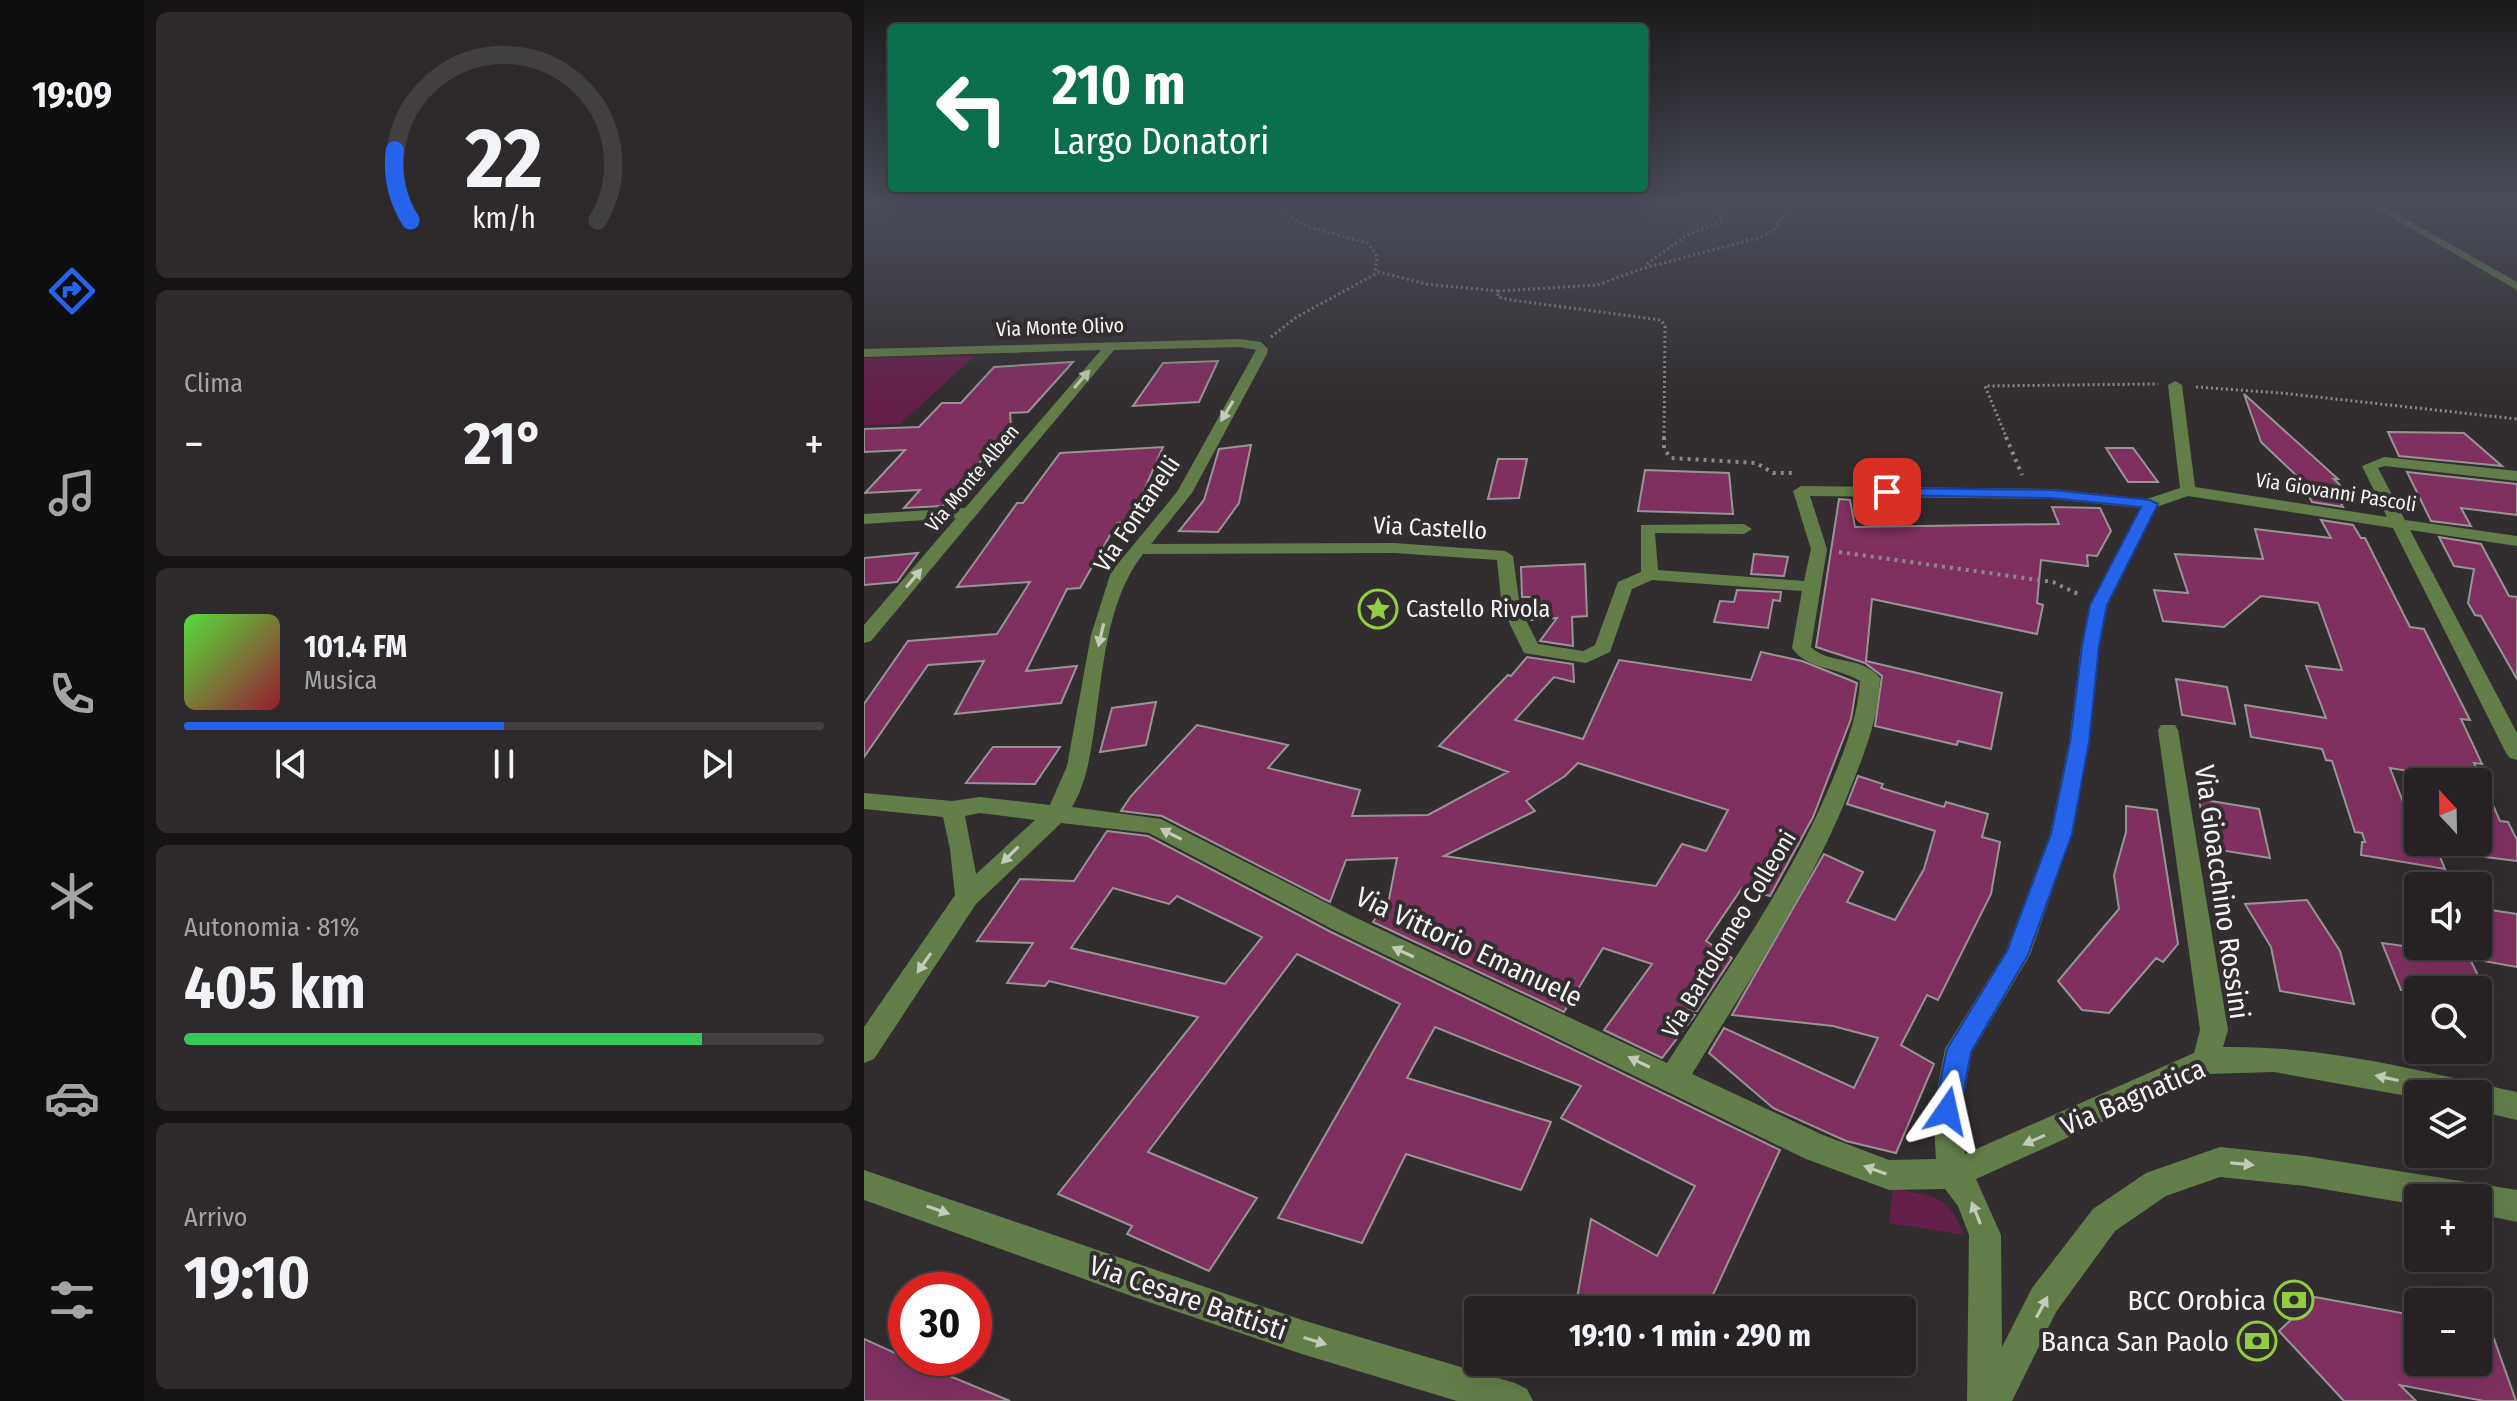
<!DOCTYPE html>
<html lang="it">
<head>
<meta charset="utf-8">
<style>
  :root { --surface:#262224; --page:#2e2a2c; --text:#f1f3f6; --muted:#a4a4a6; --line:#423f41; --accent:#2563eb }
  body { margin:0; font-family:"Fira Sans Condensed",sans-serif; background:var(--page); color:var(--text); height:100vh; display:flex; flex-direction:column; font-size:30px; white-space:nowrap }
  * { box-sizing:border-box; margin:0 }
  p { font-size:26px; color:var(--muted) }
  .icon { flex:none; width:44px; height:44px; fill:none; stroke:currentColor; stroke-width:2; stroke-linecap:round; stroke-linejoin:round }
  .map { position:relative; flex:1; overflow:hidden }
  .side { display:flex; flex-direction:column; gap:12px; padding:12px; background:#151314; width:720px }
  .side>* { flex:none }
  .top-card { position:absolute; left:24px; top:24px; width:760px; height:168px; border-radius:8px; box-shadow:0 8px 32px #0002,0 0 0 2px var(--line); background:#0b6e4f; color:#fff; overflow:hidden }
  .needle { width:52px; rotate:338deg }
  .fabs { position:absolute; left:1540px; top:768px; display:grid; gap:16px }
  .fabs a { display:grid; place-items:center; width:88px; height:88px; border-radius:8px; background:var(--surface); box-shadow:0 8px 32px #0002,0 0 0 2px var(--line); font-size:40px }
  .speed { position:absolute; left:24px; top:1272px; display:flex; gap:16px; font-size:40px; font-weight:700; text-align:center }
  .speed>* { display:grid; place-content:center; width:104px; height:104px; border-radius:50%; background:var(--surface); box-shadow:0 8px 32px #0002,0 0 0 2px var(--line); line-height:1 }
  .speed .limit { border:12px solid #d22; background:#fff; color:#111 }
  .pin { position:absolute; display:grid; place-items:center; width:68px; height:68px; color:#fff; margin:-34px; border-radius:16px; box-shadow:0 4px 12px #0006 }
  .me { position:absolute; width:88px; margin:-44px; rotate:11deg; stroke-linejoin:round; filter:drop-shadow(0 0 6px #0008) }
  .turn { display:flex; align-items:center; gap:28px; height:168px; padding:0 32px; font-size:36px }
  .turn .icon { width:104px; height:104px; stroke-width:2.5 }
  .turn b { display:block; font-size:56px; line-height:68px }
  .big { font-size:60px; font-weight:700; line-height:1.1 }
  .side .card { flex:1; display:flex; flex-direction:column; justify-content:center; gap:12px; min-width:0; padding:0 28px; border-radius:12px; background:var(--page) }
  .side .dial { align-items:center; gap:0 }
  .dial svg { height:208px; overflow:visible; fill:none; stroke:var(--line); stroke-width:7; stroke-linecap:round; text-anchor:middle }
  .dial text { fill:var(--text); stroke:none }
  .song { display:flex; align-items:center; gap:24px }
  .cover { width:96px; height:96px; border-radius:12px; background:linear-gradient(135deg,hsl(110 70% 55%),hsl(350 70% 35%)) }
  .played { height:8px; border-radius:4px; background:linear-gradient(90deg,var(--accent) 50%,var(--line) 50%) }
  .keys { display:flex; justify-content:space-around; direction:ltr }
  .heat { display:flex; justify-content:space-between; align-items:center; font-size:44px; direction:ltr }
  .charge { height:12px; border-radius:6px; background:linear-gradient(90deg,#34c759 81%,var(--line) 0) }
  .trip { position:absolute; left:600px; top:1296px; width:452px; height:80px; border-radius:8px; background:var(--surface); box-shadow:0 8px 32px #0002,0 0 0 2px var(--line); font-weight:700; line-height:80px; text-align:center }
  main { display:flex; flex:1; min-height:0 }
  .tab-bar { display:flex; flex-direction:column; width:144px; justify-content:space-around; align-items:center; background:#0f0e0e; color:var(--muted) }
  .tab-bar .icon { width:56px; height:56px }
  .tab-bar .selected { color:var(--accent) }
  .tab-bar b { font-size:36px; color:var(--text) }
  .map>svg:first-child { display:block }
  .green { fill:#642049 }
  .building { fill:#7f305f; stroke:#989496; stroke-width:2; fill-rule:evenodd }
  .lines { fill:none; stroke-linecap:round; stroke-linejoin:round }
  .path-far1 { stroke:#8c888a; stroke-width:3; stroke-dasharray:2 3; stroke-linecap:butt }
  .path { stroke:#8c888a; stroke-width:4; stroke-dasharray:3 5; stroke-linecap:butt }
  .minor { fill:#637d48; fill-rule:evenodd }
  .oneway { fill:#c3cab8 }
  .route { fill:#2563eb; stroke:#184099; stroke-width:2 }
  .labels { text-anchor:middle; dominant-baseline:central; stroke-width:8; stroke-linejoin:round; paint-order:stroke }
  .far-street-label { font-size:20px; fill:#f6f3f4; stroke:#322e30 }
  .street-label { font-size:24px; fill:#f6f3f4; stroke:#322e30 }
  .poi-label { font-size:24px; fill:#f6f3f4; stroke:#322e30; text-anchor:start }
  .near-street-label { font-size:28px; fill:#f6f3f4; stroke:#322e30 }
  .near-poi-label { font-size:28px; fill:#f6f3f4; stroke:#322e30; text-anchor:end }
</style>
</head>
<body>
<main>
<nav class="tab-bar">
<b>19:09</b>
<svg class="icon selected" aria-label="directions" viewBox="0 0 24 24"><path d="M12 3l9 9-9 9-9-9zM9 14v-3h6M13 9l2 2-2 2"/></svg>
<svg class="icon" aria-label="music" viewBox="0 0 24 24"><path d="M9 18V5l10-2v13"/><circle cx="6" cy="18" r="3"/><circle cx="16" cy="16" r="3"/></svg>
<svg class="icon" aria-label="phone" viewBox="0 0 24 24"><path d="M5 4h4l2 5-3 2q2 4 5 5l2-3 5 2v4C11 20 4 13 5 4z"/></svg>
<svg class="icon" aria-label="climate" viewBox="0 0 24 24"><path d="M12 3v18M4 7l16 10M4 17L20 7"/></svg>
<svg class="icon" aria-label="car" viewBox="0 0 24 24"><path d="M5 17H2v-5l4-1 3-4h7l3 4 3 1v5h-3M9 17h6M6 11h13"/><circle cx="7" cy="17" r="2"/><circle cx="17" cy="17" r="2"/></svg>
<svg class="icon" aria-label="filters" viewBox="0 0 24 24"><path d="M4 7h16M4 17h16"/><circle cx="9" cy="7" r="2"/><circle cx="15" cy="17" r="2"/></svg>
</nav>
<section class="side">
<div class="card dial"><svg viewBox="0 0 100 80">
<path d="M14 69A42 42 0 1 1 86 69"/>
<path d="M14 69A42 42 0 0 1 8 42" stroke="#2563eb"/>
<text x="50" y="56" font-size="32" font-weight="700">22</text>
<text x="50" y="72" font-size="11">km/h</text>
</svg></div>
<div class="card"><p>Clima</p>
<div class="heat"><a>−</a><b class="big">21°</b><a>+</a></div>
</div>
<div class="card">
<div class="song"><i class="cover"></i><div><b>101.4 FM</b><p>Musica</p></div></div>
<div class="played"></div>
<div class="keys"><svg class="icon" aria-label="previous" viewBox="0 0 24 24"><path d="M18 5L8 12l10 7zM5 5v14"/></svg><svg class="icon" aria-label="pause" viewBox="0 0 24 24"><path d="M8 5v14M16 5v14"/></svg><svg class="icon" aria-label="next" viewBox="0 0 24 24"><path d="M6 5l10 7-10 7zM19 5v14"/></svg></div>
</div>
<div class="card"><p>Autonomia · 81%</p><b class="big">405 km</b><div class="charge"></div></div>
<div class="card"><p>Arrivo</p><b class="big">19:10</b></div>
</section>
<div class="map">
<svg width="1653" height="1401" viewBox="0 0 1653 1401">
  <rect width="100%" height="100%" fill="#322e30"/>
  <path class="green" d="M 416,200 L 558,200 L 558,204 L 523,209 L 488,205 L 481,215 C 456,216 432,221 416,200 Z
    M 111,356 L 36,424 L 0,425 L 0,358 Z
    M 1029,1189 C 1069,1196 1085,1194 1100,1235 L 1025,1223 Z"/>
  <path class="building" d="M 354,361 L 335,402 L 269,406 L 299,363 Z
    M 209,362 L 164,412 L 146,413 L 147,426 L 79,506 L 40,508 L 56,490 L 1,493 L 41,450 L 0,452 L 0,429 L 55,427 L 78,403 L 97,403 L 130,367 Z
    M 1380,394 L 1474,479 L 1470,479 L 1476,485 L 1467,485 L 1479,507 L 1448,502 L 1435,478 L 1397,442 Z
    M 1524,432 L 1600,433 L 1638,466 L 1535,456 Z
    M 387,445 L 375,503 L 354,532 L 315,531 L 340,500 L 355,449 Z
    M 299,447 L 266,522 L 253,523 L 216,588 L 203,589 L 162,671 L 213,666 L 197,703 L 91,714 L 120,661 L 64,665 L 0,757 L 0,704 L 44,641 L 133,634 L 166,582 L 93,587 L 153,503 L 159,503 L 196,453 Z
    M 1242,448 L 1269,448 L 1294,482 L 1264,482 Z
    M 634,459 L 663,459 L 655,498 L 624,499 Z
    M 781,470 L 865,473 L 869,514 L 774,511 Z
    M 1543,472 L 1653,484 L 1653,515 L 1597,508 L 1607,526 L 1567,521 Z
    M 975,499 L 986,500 L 991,527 L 1195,524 L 1188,507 L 1236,508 L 1247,531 L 1233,556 L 1223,555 L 1224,566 L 1177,560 L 1173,603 L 1179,605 L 1173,634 L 1008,599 L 1002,661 L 1138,693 L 1127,749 L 1094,741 L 1093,745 L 1011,726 L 1018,676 L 1001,663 L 952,647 Z
    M 1457,520 L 1489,525 L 1497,538 L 1501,538 L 1546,627 L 1560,629 L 1606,720 L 1597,719 L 1618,764 L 1610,763 L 1636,821 L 1644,822 L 1653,840 L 1653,861 L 1614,856 L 1614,782 L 1526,768 L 1546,820 L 1554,822 L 1554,842 L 1570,842 L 1581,869 L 1497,855 L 1498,842 L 1501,842 L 1498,833 L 1491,832 L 1468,761 L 1462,760 L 1458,749 L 1387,737 L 1381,705 L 1462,718 L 1442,666 L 1478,670 L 1454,603 L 1397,596 L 1360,627 L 1299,621 L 1290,590 L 1324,593 L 1311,554 L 1399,559 L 1391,529 L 1467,538 Z
    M 1575,537 L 1617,544 L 1645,596 L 1653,597 L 1653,679 L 1617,616 L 1611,615 L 1604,603 L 1610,569 L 1590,566 Z
    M 54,553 L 33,582 L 0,585 L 0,558 Z
    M 890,554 L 924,557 L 920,576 L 887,574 Z
    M 721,564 L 723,616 L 708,617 L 709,646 L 676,641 L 693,618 L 667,620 L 668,597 L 658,597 L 657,567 Z
    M 873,590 L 917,592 L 916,601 L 909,600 L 904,628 L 850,622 L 856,601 L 870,602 Z
    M 897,652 L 938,661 L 993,683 L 987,719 L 949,817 L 906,896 L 878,888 L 842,941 L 868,958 L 833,1011 L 820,1010 L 831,1015 L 798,1058 L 740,1030 L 788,964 L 739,948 L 700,1012 L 509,922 L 525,899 L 533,858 L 482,860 L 466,902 L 298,816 L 257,811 L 267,796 L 333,725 L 424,745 L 404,768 L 496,790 L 488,816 L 564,815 L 644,772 L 575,746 L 644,675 L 647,676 L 663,657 L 709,664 L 710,682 L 690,677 L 651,720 L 719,739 L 755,660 L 887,680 ZM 714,763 L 864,810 L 842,851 L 818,844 L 792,886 L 580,856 L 671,811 L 662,801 L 701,776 Z
    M 1312,679 L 1363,687 L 1371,724 L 1318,715 Z
    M 292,702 L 282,745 L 236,752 L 248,708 Z
    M 129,747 L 196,747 L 171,784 L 102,783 Z
    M 994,776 L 1019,784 L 1017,788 L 1080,807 L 1082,802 L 1124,814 L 1118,837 L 1136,842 L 1127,894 L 1074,1000 L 1063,995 L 1037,1045 L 1070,1064 L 1032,1153 L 982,1141 L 909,1108 L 845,1053 L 860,1028 L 990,1088 L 1014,1038 L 969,1026 L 868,1015 L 960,854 L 999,872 L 983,902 L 1031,920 L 1060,869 L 1071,831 L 983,804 Z
    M 1335,799 L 1395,809 L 1406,858 L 1343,848 Z
    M 1262,806 L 1293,810 L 1314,944 L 1299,962 L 1292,958 L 1245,1013 L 1218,1010 L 1194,981 L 1255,909 L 1250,875 L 1262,832 Z
    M 243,831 L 284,836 L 467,932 L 916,1150 L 842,1310 L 711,1310 L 727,1219 L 793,1256 L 831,1186 L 697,1118 L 717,1086 L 571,1027 L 543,1078 L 687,1122 L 657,1190 L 542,1154 L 498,1243 L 414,1218 L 536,1004 L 433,954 L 284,1152 L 393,1198 L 345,1271 L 263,1234 L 268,1226 L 194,1194 L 334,1017 L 185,981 L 181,986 L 143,983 L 169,943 L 113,941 L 156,879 L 210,881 ZM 249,888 L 305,904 L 313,896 L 398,937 L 361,984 L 207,948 Z
    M 1443,900 L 1476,951 L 1490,1004 L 1416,991 L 1407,947 L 1381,904 Z
    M 1614,908 L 1653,914 L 1653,967 L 1614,960 Z
    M 1518,943 L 1604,955 L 1621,990 L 1537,990 Z
    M 1451,1297 L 1554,1316 L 1554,1362 L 1614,1362 L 1614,1303 L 1617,1302 L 1652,1401 L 1620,1401 L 1536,1385 L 1552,1401 L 1480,1401 L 1415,1331 Z
    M 0,1339 L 42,1358 L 146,1401 L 0,1401 Z"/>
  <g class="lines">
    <path class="path-far1" d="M 403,200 L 438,225 L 504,243 L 513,256 L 511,272
      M 783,264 L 823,235 L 857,222 L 856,209 L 845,200
      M 634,291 L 733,285 L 780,268 L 894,238 L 909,231 L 931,200
      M 407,337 L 431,318 L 515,272 L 562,284 L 634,291 L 634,297 L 647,300 L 797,320 L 801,326 L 800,439
      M 1332,387 L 1417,393 L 1653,419
      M 1143,439 L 1121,386 L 1294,384"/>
    <path class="path" d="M 800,437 L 800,449 L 807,458 L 892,463 L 909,473 L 930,473
      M 1142,437 L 1158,475
      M 975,552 L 1189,582 L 1216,595"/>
    <path class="minor" d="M 1498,200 L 1509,200 L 1653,282 L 1653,290 Z
      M 376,339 L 397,342 L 404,349 L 403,354 L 328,493 L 287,544 L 530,543 L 641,551 L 649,556 L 656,608 L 674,644 L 719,651 L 731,645 L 754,582 L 777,572 L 777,525 L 880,524 L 888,529 L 880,534 L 791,533 L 794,570 L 940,581 L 947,549 L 929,491 L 937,486 L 1187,489 L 1283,499 L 1316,488 L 1304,385 L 1311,381 L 1318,385 L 1331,487 L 1523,517 L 1498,466 L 1520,457 L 1653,471 L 1653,481 L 1521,466 L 1514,468 L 1541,520 L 1653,536 L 1653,546 L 1546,530 L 1653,733 L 1653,760 L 1646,758 L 1642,753 L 1529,528 L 1324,496 L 1292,507 L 1244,605 L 1235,646 L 1225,742 L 1208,834 L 1166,955 L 1108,1052 L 1097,1111 L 1101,1154 L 1330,1053 L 1336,1030 L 1294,730 L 1297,725 L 1311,725 L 1314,730 L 1364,1030 L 1359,1047 C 1459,1045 1558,1071 1653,1092 L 1653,1120 L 1614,1111 L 1614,1094 L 1554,1094 L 1554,1098 L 1410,1072 L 1344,1074 L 1112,1179 L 1137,1235 L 1138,1347 L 1168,1288 L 1229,1209 L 1282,1173 L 1356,1147 L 1441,1156 L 1653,1190 L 1653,1222 L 1614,1214 L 1614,1198 L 1554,1198 L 1554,1205 L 1441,1186 L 1356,1177 L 1302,1196 L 1251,1231 L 1192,1312 L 1148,1401 L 1103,1401 L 1105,1235 L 1094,1206 L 1081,1189 L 1025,1190 L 942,1159 L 468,929 L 285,833 L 197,823 L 112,904 L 10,1059 L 0,1063 L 0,1027 L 91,895 L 86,849 L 79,817 L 0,809 L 0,793 L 88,801 L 116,797 L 186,805 L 203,766 L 227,635 L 247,572 L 313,492 L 392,350 L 376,347 L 250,350 L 7,641 L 0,643 L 0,625 L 92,518 L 0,524 L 0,514 L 101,508 L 237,350 L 0,357 L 0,349 ZM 946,496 L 1187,499 L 1276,508 L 1226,605 L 1217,646 L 1205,742 L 1186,834 L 1142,951 L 1081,1049 L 1069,1111 L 1072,1159 L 1025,1160 L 959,1135 L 828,1074 C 885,980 948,888 988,784 C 1002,750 1015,715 1016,678 C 998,655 965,665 947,647 L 963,549 ZM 530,553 L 633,560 L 638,608 L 660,653 L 722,663 L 746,652 L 768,589 L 788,580 L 938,591 L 928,648 C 943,670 974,667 996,681 C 994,716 981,749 968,781 C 926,882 862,971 803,1063 L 486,915 L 297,819 L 208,807 C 222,784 226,757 230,730 C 239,672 242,601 279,554 ZM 116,813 L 171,820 L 112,874 L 101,816 Z
      M 0,1170 L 438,1320 L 651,1383 L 663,1389 L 669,1401 L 593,1401 L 438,1354 L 273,1298 L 0,1200 Z"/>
  </g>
  <defs><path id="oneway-solid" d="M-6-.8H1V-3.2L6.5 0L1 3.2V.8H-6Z" transform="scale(2)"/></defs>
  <g class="oneway">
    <use href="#oneway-solid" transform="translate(218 379) rotate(-49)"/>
    <use href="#oneway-solid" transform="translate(363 411) rotate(121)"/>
    <use href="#oneway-solid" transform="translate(50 578) rotate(-50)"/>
    <use href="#oneway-solid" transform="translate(237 635) rotate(103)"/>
    <use href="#oneway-solid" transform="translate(307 834) rotate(-153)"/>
    <use href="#oneway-solid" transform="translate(146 855) rotate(135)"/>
    <use href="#oneway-solid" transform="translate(539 952) rotate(-155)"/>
    <use href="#oneway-solid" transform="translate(60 963) rotate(125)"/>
    <use href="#oneway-solid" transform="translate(775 1062) rotate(-154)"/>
    <use href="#oneway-solid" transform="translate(1523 1078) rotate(-168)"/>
    <use href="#oneway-solid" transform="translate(1170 1140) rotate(156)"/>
    <use href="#oneway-solid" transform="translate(1378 1164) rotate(6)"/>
    <use href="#oneway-solid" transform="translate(1011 1170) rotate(-160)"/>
    <use href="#oneway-solid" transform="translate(74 1210) rotate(19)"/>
    <use href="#oneway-solid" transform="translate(1112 1213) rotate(-112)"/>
    <use href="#oneway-solid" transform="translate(1178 1307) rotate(-62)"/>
    <use href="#oneway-solid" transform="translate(451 1341) rotate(17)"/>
  </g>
  <linearGradient id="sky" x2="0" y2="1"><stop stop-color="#1c191a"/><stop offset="0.51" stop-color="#494c59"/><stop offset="1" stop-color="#494c59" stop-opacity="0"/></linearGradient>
  <rect width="1653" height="396" fill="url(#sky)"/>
  <path class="route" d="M 1023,488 L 1187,490 L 1286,500 L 1294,504 L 1243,605 L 1235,646 L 1225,742 L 1208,834 L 1164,955 L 1107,1052 L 1096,1111 L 1092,1120 L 1083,1124 L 1073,1120 L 1070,1111 L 1083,1049 L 1143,951 L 1187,834 L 1206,742 L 1218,646 L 1226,605 L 1277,507 L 1187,498 L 1018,495 L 1018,489 Z"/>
  <defs>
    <symbol id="sight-ring" viewBox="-11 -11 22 22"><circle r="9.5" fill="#322e30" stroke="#91cd3f" stroke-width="1.5"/><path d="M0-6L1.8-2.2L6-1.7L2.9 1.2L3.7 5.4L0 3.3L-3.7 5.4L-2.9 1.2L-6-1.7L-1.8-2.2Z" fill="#91cd3f"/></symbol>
    <symbol id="bank-ring" viewBox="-11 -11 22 22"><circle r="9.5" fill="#322e30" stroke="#91cd3f" stroke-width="1.5"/><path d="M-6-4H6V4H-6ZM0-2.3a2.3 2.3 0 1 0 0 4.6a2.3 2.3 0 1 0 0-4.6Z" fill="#91cd3f"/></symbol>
  </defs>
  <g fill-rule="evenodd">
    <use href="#sight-ring" x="492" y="587" width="44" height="44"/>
    <use href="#bank-ring" x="1408" y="1278" width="44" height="44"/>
    <use href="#bank-ring" x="1371" y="1319" width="44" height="44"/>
  </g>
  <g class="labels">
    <g class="far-street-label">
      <text transform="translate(196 327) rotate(-2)">Via Monte Olivo</text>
      <text transform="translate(108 478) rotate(-50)">Via Monte Alben</text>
      <text transform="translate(1472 492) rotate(9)">Via Giovanni Pascoli</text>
    </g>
    <g class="street-label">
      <text transform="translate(273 514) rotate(-56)">Via Fontanelli</text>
      <text transform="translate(566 528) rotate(3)">Via Castello</text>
      <text transform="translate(865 934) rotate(-59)">Via Bartolomeo Colleoni</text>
    </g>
    <g class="poi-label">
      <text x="542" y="609">Castello Rivola</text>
    </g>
    <g class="near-street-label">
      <text transform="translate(1358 892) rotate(82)">Via Gioacchino Rossini</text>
      <text transform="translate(605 947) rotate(25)">Via Vittorio Emanuele</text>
      <text transform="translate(1269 1097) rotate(-23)">Via Bagnatica</text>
      <text transform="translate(324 1298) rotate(19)">Via Cesare Battisti</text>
    </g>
    <g class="near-poi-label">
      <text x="1402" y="1300">BCC Orobica</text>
      <text x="1365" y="1341">Banca San Paolo</text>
    </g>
  </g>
</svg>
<div class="fabs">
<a><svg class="needle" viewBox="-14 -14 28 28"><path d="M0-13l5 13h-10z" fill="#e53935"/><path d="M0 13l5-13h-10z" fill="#a4a4a6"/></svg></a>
<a><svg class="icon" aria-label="sound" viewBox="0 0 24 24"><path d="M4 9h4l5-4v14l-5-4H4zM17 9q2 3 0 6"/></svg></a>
<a><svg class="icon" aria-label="search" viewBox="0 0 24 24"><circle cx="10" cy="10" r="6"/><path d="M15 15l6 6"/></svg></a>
<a><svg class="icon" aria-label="layers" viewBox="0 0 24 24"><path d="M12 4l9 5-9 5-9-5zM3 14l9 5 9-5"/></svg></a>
<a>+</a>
<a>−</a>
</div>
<div class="speed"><div class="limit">30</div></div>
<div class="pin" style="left:1023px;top:492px;background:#d93025"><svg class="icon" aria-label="arrive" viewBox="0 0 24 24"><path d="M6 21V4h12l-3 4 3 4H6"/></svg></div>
<svg class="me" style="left:1083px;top:1111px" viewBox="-20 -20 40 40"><path d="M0-17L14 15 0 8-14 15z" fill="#2563eb" stroke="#fff" stroke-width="4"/></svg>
<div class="trip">19:10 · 1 min · 290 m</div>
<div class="top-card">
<div class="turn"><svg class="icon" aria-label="left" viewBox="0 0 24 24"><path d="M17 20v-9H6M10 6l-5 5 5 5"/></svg><div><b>210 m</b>Largo Donatori</div></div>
</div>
</div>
</main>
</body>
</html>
